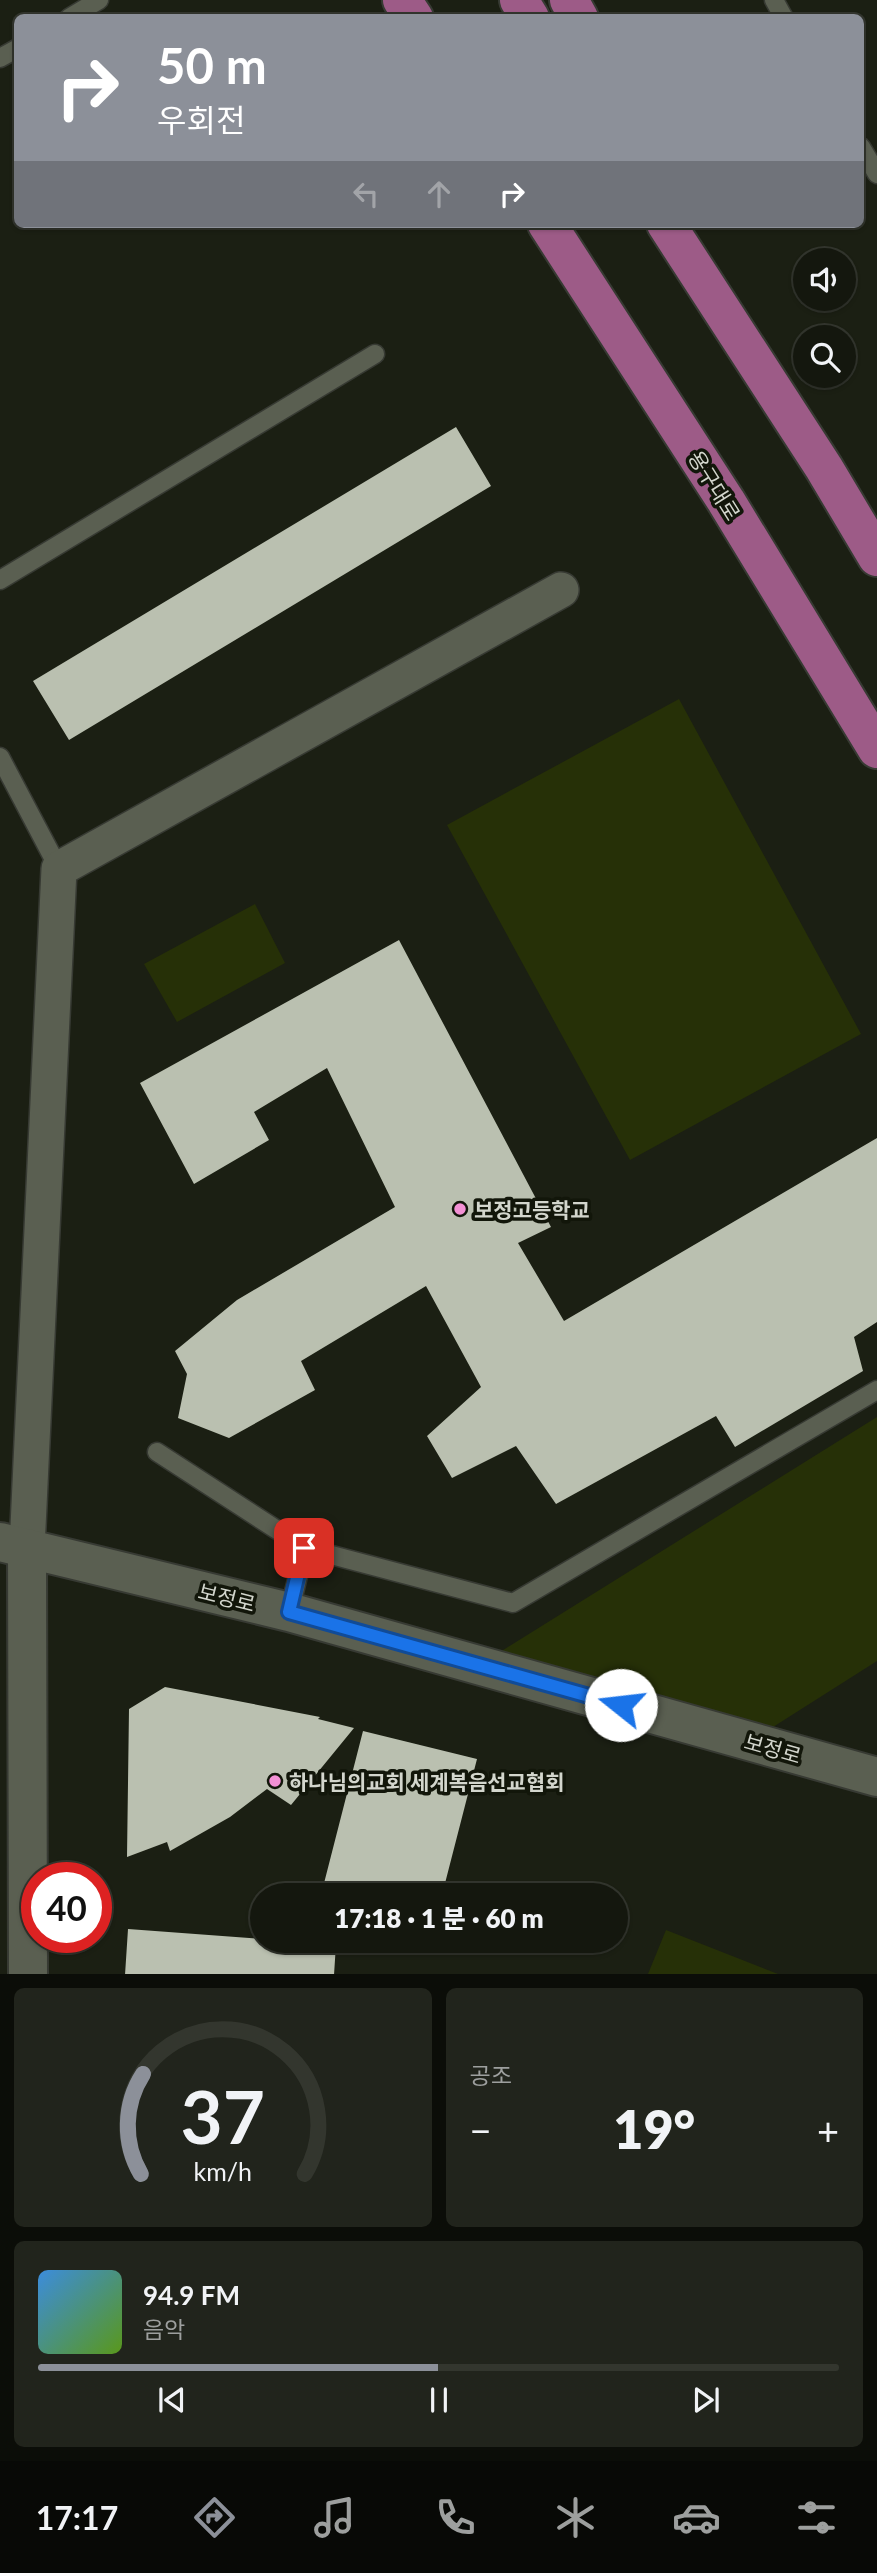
<!DOCTYPE html>
<html lang="ko">
<head>
<meta charset="utf-8">
<style>
  :root { --surface:#14170e; --page:#21241c; --text:#f1f3f6; --muted:#9d9f9e; --line:#33362e; --accent:#8c9099 }
  body { margin:0; font-family:Lato,"Noto Sans KR",sans-serif; background:var(--page); color:var(--text); height:100vh; display:flex; flex-direction:column; font-size:26px; white-space:nowrap }
  * { box-sizing:border-box; margin:0 }
  p { font-size:23px; color:var(--muted) }
  .icon { flex:none; width:38px; height:38px; fill:none; stroke:currentColor; stroke-width:2; stroke-linecap:round; stroke-linejoin:round }
  .map { position:relative; height:1974px; overflow:hidden }
  .drawer { display:flex; flex-direction:column; gap:14px; padding:14px; background:#0b0d08; flex:1 }
  .drawer>* { flex:none }
  .guide { position:absolute; left:14px; top:14px; width:850px; height:214px; border-radius:10px; box-shadow:0 2px 5px #0004,0 0 0 2px var(--line); background:#8c9099; color:#fff; overflow:hidden }
  .controls { position:absolute; left:793px; top:248px; display:grid; gap:14px }
  .controls a { display:grid; place-items:center; width:63px; height:63px; border-radius:50%; background:var(--surface); box-shadow:0 2px 5px #0004,0 0 0 2px var(--line); font-size:35px }
  .speed { position:absolute; left:21px; top:1862px; display:flex; gap:14px; font-size:35px; font-weight:700; text-align:center }
  .speed>* { display:grid; place-content:center; width:91px; height:91px; border-radius:50%; background:var(--surface); box-shadow:0 2px 5px #0004,0 0 0 2px var(--line); line-height:1 }
  .speed .limit { border:10px solid #d22; background:#fff; color:#111 }
  .pin { position:absolute; display:grid; place-items:center; width:60px; height:60px; color:#fff; margin:-30px; border-radius:14px; box-shadow:0 4px 10px #0006 }
  .me { position:absolute; width:77px; margin:-38px; rotate:286deg; stroke-linejoin:round; filter:drop-shadow(0 0 5px #0008) }
  .turn { display:flex; align-items:center; gap:24px; height:147px; padding:0 28px; font-size:32px }
  .turn .icon { width:91px; height:91px; stroke-width:2.5 }
  .turn b { display:block; font-size:49px; line-height:60px }
  .lanes { display:flex; align-items:center; height:66px; padding:0 28px; background:#0003; justify-content:center; gap:35px; direction:ltr }
  .lanes .off { opacity:.35 }
  .big { font-size:52px; font-weight:800; line-height:1.1 }
  .drawer .widget { flex:1; display:flex; flex-direction:column; justify-content:center; gap:10px; min-width:0; padding:0 24px; border-radius:10px; background:var(--page) }
  .drawer .dial { align-items:center; gap:0 }
  .dial svg { height:182px; overflow:visible; fill:none; stroke:var(--line); stroke-width:7; stroke-linecap:round; text-anchor:middle }
  .dial text { fill:var(--text); stroke:none }
  .song { display:flex; align-items:center; gap:21px }
  .cover { width:84px; height:84px; border-radius:10px; background:linear-gradient(135deg,hsl(210 70% 55%),hsl(90 70% 35%)) }
  .played { height:7px; border-radius:4px; background:linear-gradient(90deg,var(--accent) 50%,var(--line) 50%) }
  .keys { display:flex; justify-content:space-around; direction:ltr }
  .heat { display:flex; justify-content:space-between; align-items:center; font-size:38px; direction:ltr }
  .drawer .tiles { flex:1; display:grid; gap:14px; grid-template-columns:1fr 1fr }
  .widget:last-child { grid-column:span 2 }
  .trip { position:absolute; left:250px; top:1883px; width:378px; height:70px; border-radius:35px; background:var(--surface); box-shadow:0 2px 5px #0004,0 0 0 2px var(--line); font-weight:800; line-height:70px; text-align:center }
  .menu { display:flex; height:112px; justify-content:space-around; align-items:center; background:#080906; color:var(--muted) }
  .menu .icon { width:49px; height:49px }
  .menu .on { color:var(--accent) }
  .menu b { font-size:32px; color:var(--text) }
  .map>svg:first-child { display:block }
  .green { fill:#263007 }
  .building { fill:#bac0b0 }
  .lines { fill:none; stroke-linecap:round; stroke-linejoin:round }
  .service-casing { stroke:#373a33; stroke-width:21 }
  .minor-casing { stroke:#373a33; stroke-width:38 }
  .tertiary-casing { stroke:#373a33; stroke-width:42 }
  .primary-casing { stroke:#373a33; stroke-width:42 }
  .service { stroke:#5a5f51; stroke-width:18 }
  .minor { stroke:#5a5f51; stroke-width:35 }
  .tertiary { stroke:#5a5f51; stroke-width:38 }
  .primary { stroke:#9d5b87; stroke-width:38 }
  .route-casing { stroke:#114b97; stroke-width:18 }
  .route { stroke:#1a73e8; stroke-width:12 }
  .poi-dot { fill:#f391d5; stroke:#12160a; stroke-width:2.5 }
  .labels { text-anchor:middle; dominant-baseline:central; stroke-width:7; stroke-linejoin:round; paint-order:stroke }
  .street-label { font-size:21px; fill:#d3d6cd; stroke:#12160a }
  .poi-label { font-size:21px; font-weight:bold; fill:#d3d6cd; stroke:#12160a; text-anchor:start }
</style>
</head>
<body>
<div class="map">
<svg width="877" height="1975" viewBox="0 0 877 1975">
  <rect width="100%" height="100%" fill="#1b1f13"/>
  <path class="green" d="M 679,699 L 861,1034 L 630,1160 L 447,825 Z
    M 255,904 L 285,963 L 177,1022 L 144,964 Z
    M 877,1417 L 877,1661 L 751,1741 L 479,1665 Z
    M 666,1930 L 778,1974 L 648,1974 Z"/>
  <path class="building" d="M 456,427 L 491,486 L 69,740 L 33,681 Z
    M 399,940 L 551,1227 L 518,1243 L 564,1321 L 877,1138 L 877,1322 L 854,1337 L 863,1371 L 735,1447 L 716,1416 L 556,1504 L 516,1446 L 452,1478 L 427,1436 L 481,1387 L 426,1286 L 301,1361 L 315,1390 L 229,1438 L 178,1418 L 187,1374 L 175,1351 L 237,1300 L 395,1207 L 327,1068 L 254,1112 L 269,1140 L 194,1184 L 140,1083 Z
    M 165,1687 L 320,1717 L 318,1719 L 354,1728 L 291,1805 L 267,1789 L 230,1817 L 170,1851 L 167,1842 L 127,1857 L 129,1709 Z
    M 363,1731 L 477,1759 L 442,1895 L 321,1895 Z
    M 128,1929 L 262,1939 L 262,1941 L 336,1944 L 334,1975 L 125,1975 Z"/>
  <g class="lines">
    <defs>
      <path id="service" d="M 774,0 L 784,18
        M 69,18 L 99,0
        M 0,58 L 18,48
        M 861,147 L 877,174
        M 0,580 L 375,354
        M 0,757 L 59,869
        M 157,1452 L 305,1548 L 289,1612
        M 305,1548 L 513,1603 L 877,1390"/>
      <path id="minor" d="M 27,1548 L 59,869 L 561,590"/>
      <path id="tertiary" d="M 0,1542 L 289,1612 L 877,1777
        M 27,1548 L 28,1975"/>
      <path id="primary" d="M 402,0 L 414,18
        M 519,0 L 530,18
        M 569,0 L 579,18
        M 547,224 L 726,501 L 877,749
        M 666,224 L 824,468 L 877,557"/>
    </defs>
    <use href="#service" class="service-casing"/>
    <use href="#minor" class="minor-casing"/>
    <use href="#tertiary" class="tertiary-casing"/>
    <use href="#primary" class="primary-casing"/>
    <use href="#service" class="service"/>
    <use href="#minor" class="minor"/>
    <use href="#tertiary" class="tertiary"/>
    <use href="#primary" class="primary"/>
  </g>
  <g class="lines">
    <defs>
      <path id="route" d="M 304,1548 L 289,1612 L 621,1705"/>
    </defs>
    <use href="#route" class="route-casing"/>
    <use href="#route" class="route"/>
  </g>
  <g class="poi-dot">
    <circle cx="460" cy="1209" r="7"/>
    <circle cx="275" cy="1781" r="7"/>
  </g>
  <g class="labels">
    <g class="street-label">
      <text transform="translate(715 485) rotate(58)">용구대로</text>
      <text transform="translate(227 1597) rotate(14)">보정로</text>
      <text transform="translate(773 1748) rotate(16)">보정로</text>
    </g>
    <g class="poi-label">
      <text x="474" y="1209">보정고등학교</text>
      <text x="289" y="1781">하나님의교회 세계복음선교협회</text>
    </g>
  </g>
</svg>
<div class="controls">
<a><svg class="icon" aria-label="sound" viewBox="0 0 24 24"><path d="M4 9h4l5-4v14l-5-4H4zM17 9q2 3 0 6"/></svg></a>
<a><svg class="icon" aria-label="search" viewBox="0 0 24 24"><circle cx="10" cy="10" r="6"/><path d="M15 15l6 6"/></svg></a>
</div>
<div class="speed"><div class="limit">40</div></div>
<div class="pin" style="left:304px;top:1548px;background:#d93025"><svg class="icon" aria-label="arrive" viewBox="0 0 24 24"><path d="M6 21V4h12l-3 4 3 4H6"/></svg></div>
<svg class="me" style="left:621px;top:1705px" viewBox="-20 -20 40 40"><circle r="19" fill="#fff"/><path d="M0-13L10 11 0 6-10 11z" fill="#1a73e8"/></svg>
<div class="trip">17:18 · 1 분 · 60 m</div>
<div class="guide">
<div class="turn"><svg class="icon" aria-label="right" viewBox="0 0 24 24"><path d="M7 20v-9h11M14 6l5 5-5 5"/></svg><div><b>50 m</b>우회전</div></div>
<div class="lanes"><svg class="icon off" aria-label="left" viewBox="0 0 24 24"><path d="M17 20v-9H6M10 6l-5 5 5 5"/></svg><svg class="icon off" aria-label="ahead" viewBox="0 0 24 24"><path d="M12 20V5M6 11l6-6 6 6"/></svg><svg class="icon" aria-label="right" viewBox="0 0 24 24"><path d="M7 20v-9h11M14 6l5 5-5 5"/></svg></div>
</div>
</div>
<section class="drawer">
<div class="tiles">
<div class="widget dial"><svg viewBox="0 0 100 80">
<path d="M14 69A42 42 0 1 1 86 69"/>
<path d="M14 69A42 42 0 0 1 15 25" stroke="#8c9099"/>
<text x="50" y="56" font-size="32" font-weight="700">37</text>
<text x="50" y="72" font-size="11">km/h</text>
</svg></div>
<div class="widget"><p>공조</p>
<div class="heat"><a>−</a><b class="big">19°</b><a>+</a></div>
</div>
<div class="widget">
<div class="song"><i class="cover"></i><div><b>94.9 FM</b><p>음악</p></div></div>
<div class="played"></div>
<div class="keys"><svg class="icon" aria-label="previous" viewBox="0 0 24 24"><path d="M18 5L8 12l10 7zM5 5v14"/></svg><svg class="icon" aria-label="pause" viewBox="0 0 24 24"><path d="M8 5v14M16 5v14"/></svg><svg class="icon" aria-label="next" viewBox="0 0 24 24"><path d="M6 5l10 7-10 7zM19 5v14"/></svg></div>
</div>
</div>
</section>
<nav class="menu">
<b>17:17</b>
<svg class="icon on" aria-label="directions" viewBox="0 0 24 24"><path d="M12 3l9 9-9 9-9-9zM9 14v-3h6M13 9l2 2-2 2"/></svg>
<svg class="icon" aria-label="music" viewBox="0 0 24 24"><path d="M9 18V5l10-2v13"/><circle cx="6" cy="18" r="3"/><circle cx="16" cy="16" r="3"/></svg>
<svg class="icon" aria-label="phone" viewBox="0 0 24 24"><path d="M5 4h4l2 5-3 2q2 4 5 5l2-3 5 2v4C11 20 4 13 5 4z"/></svg>
<svg class="icon" aria-label="climate" viewBox="0 0 24 24"><path d="M12 3v18M4 7l16 10M4 17L20 7"/></svg>
<svg class="icon" aria-label="car" viewBox="0 0 24 24"><path d="M5 17H2v-5l4-1 3-4h7l3 4 3 1v5h-3M9 17h6M6 11h13"/><circle cx="7" cy="17" r="2"/><circle cx="17" cy="17" r="2"/></svg>
<svg class="icon" aria-label="filters" viewBox="0 0 24 24"><path d="M4 7h16M4 17h16"/><circle cx="9" cy="7" r="2"/><circle cx="15" cy="17" r="2"/></svg>
</nav>
</body>
</html>
